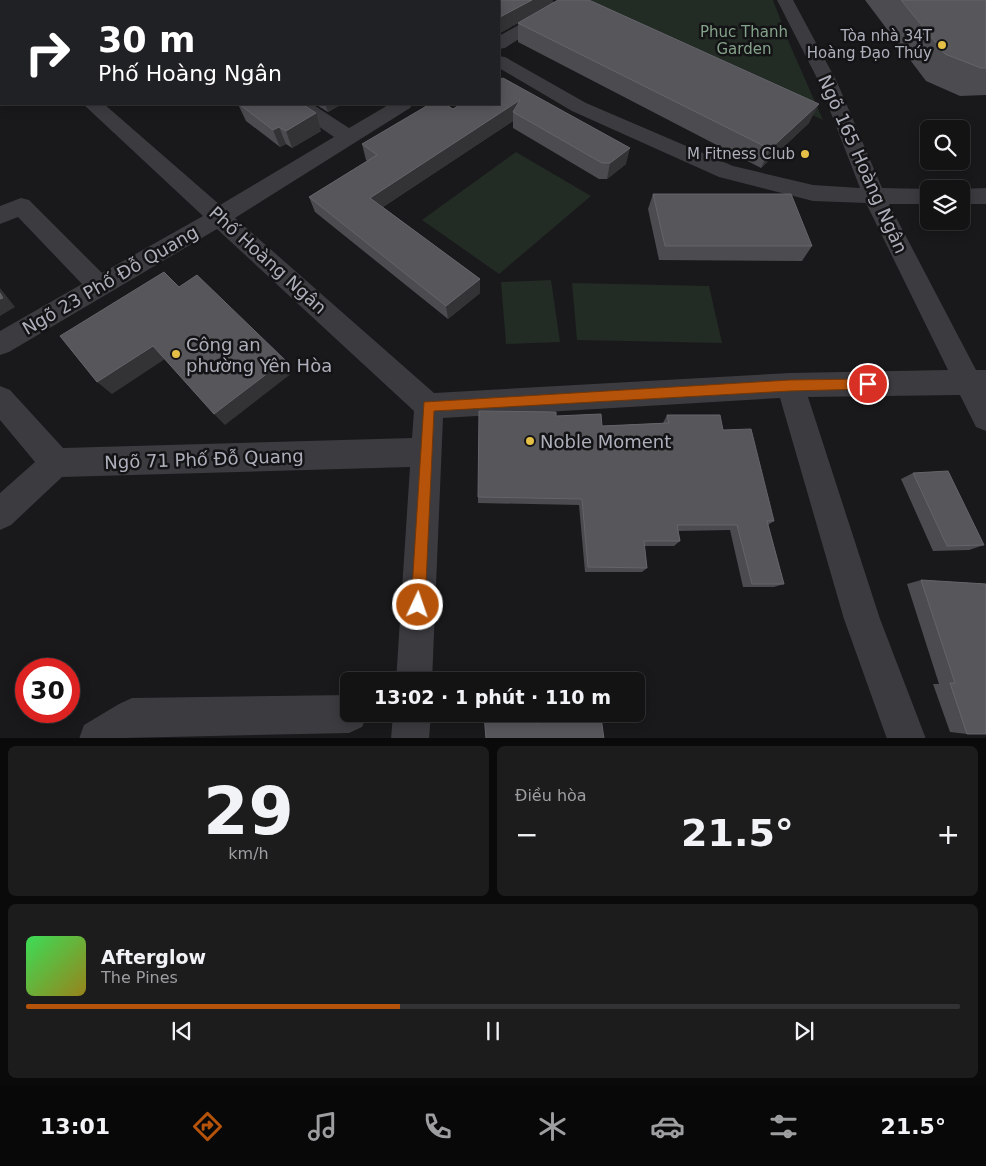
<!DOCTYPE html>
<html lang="vi">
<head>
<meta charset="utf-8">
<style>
  :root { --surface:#131314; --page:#1c1c1d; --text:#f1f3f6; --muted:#9d9ea0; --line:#323234; --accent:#b45309 }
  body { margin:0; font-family:"DejaVu Sans",sans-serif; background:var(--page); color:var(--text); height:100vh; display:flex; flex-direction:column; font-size:19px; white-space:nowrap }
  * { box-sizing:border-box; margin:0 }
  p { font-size:16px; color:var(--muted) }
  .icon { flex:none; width:28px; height:28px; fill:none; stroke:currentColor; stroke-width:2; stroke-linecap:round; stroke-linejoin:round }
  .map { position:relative; height:738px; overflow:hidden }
  .side { display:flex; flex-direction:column; gap:8px; padding:8px; background:#0a0a0b; flex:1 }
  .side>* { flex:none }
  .banner { position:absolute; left:0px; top:0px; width:500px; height:105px; box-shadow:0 2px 12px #0003,0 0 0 1px var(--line); background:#202124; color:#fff; overflow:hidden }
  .buttons { position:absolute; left:920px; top:120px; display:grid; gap:10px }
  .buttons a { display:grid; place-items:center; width:50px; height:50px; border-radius:8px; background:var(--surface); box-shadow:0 2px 12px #0003,0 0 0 1px var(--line); font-size:25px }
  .speed { position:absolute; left:15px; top:658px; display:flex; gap:10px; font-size:25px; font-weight:700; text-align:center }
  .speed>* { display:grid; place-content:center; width:65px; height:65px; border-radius:50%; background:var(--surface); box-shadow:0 2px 12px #0003,0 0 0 1px var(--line); line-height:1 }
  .speed .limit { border:8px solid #d22; background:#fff; color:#111 }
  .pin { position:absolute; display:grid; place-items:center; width:42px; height:42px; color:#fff; margin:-21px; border:2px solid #fff; border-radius:50%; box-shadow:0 1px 5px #0007 }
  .me { position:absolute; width:55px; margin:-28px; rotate:3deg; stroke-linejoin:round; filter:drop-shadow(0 0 4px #0008) }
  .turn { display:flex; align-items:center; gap:18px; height:105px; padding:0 15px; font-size:22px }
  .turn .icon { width:65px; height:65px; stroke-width:2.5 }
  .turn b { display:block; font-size:35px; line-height:42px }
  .big { font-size:38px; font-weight:600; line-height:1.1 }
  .side .widget { flex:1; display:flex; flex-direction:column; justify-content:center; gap:8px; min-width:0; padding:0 18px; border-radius:8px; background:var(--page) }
  .side .dial { align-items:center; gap:0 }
  .dial b { font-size:65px; line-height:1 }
  .song { display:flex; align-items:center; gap:15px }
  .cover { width:60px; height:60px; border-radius:8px; background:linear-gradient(135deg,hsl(130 70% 55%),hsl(50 70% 35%)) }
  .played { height:5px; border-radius:2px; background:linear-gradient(90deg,var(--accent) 40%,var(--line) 40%) }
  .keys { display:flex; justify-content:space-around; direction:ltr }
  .heat { display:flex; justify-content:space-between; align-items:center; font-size:28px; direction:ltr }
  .side .tiles { flex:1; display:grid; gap:8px; grid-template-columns:1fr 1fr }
  .widget:last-child { grid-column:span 2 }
  .trip { position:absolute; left:340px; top:672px; width:305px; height:50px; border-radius:8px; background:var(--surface); box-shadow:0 2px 12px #0003,0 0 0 1px var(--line); font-weight:600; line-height:50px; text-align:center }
  .tab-bar { display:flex; height:80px; justify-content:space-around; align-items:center; background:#080808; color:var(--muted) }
  .tab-bar .icon { width:35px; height:35px }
  .tab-bar .current { color:var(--accent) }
  .tab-bar b { font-size:22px; color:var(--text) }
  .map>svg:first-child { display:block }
  .green { fill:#232b25 }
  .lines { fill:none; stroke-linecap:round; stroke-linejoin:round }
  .minor { fill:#3b3b40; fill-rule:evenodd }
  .wall { fill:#4b4b50 }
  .shaded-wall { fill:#333336 }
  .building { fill:#56565b; stroke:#64646a }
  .route { fill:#b45309; stroke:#753606 }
  .poi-dot { fill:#e6bf47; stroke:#141416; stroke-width:2 }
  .labels { text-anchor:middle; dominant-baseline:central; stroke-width:5; stroke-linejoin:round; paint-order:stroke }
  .far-park-label { font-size:15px; fill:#85a38a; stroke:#141416 }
  .far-poi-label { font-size:15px; fill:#adafba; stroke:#141416; text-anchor:end }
  .street-label { font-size:18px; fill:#adafba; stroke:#141416 }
  .poi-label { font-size:18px; fill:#adafba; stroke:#141416; text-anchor:start }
</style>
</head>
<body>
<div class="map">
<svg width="986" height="739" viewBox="0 0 986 739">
  <rect width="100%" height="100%" fill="#19191b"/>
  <path class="green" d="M 592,0 L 773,0 L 790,45 L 823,120 L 579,8 Z
    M 516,152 L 591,196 L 499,274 L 422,220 Z
    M 551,280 L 560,342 L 506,344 L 501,282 Z
    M 572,283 L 709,286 L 722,343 L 577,340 Z"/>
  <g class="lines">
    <path class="minor" d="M 98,0 L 115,0 L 115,1 L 99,1 Z
      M 433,0 L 452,0 L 452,1 L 434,1 Z
      M 563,0 L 583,0 L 581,3 L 536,28 L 505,48 L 499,49 L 499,36 Z
      M 777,0 L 793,0 L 837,82 L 882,188 L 931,189 L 929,189 L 929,204 L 889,204 L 976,370 L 986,370 L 986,431 L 976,427 L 960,395 L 808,397 L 880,619 L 926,739 L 887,739 L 844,619 L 780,398 L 443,418 L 432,681 L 396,681 L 410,467 L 62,477 L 11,525 L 0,530 L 0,493 L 35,462 L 0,420 L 0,386 L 10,390 L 63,448 L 412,438 L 414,411 L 217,229 L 9,352 L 0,355 L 0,331 L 82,284 L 18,217 L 0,224 L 0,206 L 21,198 L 29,200 L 102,273 L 203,216 L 83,104 L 104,104 L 220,205 L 334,137 L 292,108 L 289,104 L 312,104 L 349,128 L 390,104 L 413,104 L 410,108 L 235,218 L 434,393 L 790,373 L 948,370 L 866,203 L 813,201 L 719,177 L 572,111 L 499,68 L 499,56 L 505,57 L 586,103 L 733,166 L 813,185 L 860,188 L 819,82 Z
      M 0,20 L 1,20 L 1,31 L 0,31 Z
      M 1,83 L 1,95 L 0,96 L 0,84 Z
      M 986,188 L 986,204 L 961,204 L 961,189 L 959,189 Z
      M 349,695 L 349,714 L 368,714 L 362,727 L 349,733 L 79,739 L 84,725 L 119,704 L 132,698 Z
      M 393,714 L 431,714 L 429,739 L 391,739 Z"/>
  </g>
  <path class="wall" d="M 198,0 L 261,0 L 263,1 L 198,1 Z
    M 457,0 L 553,0 L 553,3 L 809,123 L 761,168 L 518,42 L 518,23 L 500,33 L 499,32 L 499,1 L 460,1 Z
    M 865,0 L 986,0 L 986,95 L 960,96 L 926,81 Z
    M 238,104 L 321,131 L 292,148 L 286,144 L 280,147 L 246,121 Z
    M 315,104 L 342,104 L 328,112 Z
    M 499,104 L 626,164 L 607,179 L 599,179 L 513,128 L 513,121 L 383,207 L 480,279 L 480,293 L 448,319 L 315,212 L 309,197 L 367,161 L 366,160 L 362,144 L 453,109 Z
    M 653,194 L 812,246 L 802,261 L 659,260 L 648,209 Z
    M 667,415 L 723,430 L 774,521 L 768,525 L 784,584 L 774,587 L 743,587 L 730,530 L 678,531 L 680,541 L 674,546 L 644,546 L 647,568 L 642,572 L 585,572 L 579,505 L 478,503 L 478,497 L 556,416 L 602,426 L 663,423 Z
    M 913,473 L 984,545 L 969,550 L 933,551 L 901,479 Z
    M 921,580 L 986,584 L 967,734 L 950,732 L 933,684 L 939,684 L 907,584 Z
    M 597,716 L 601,717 L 486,739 L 536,722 Z"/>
  <path class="shaded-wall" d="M 532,0 L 553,0 L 553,4 L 500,33 L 500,17 Z
    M 520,100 L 513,112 L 513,121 L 374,213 L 370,198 Z
    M 325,104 L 342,104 L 328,112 Z
    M 819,104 L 809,123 L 761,168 L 770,149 Z
    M 316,113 L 321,131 L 292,148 L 286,131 Z
    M 279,127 L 286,144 L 280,147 L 273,130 Z
    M 630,148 L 626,164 L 607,179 L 610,163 Z
    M 480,279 L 480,293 L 448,319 L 446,306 Z
    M 0,288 L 15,307 L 0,316 Z
    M 153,346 L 165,359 L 112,394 L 97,382 Z
    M 285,360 L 292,373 L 225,425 L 214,414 Z"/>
  <path class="building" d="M 212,0 L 261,0 L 263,1 L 214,1 Z
    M 469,0 L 532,0 L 500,17 L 499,17 L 499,1 L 467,1 Z
    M 558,0 L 589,0 L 819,104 L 770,149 L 518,23 Z
    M 901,0 L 986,0 L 986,68 L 981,68 L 945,54 Z
    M 503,78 L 630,148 L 610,163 L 602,163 L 513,112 L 520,100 L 370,198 L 480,279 L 446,306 L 309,197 L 377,155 L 362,144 L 430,104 L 445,104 L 453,109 L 461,104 L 499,104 L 499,80 Z
    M 239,104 L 302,104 L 316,113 L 286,131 L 279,127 L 273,130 Z
    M 653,194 L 791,194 L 812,246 L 665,246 Z
    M 164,272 L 179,287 L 197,275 L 285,360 L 214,414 L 153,346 L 97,382 L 60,336 Z
    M 0,293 L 3,298 L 0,299 Z
    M 479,411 L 556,412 L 556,416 L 601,414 L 602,426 L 669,423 L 667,415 L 720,415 L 723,430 L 751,429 L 774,521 L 767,521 L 784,584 L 752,584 L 737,525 L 677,525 L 680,541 L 644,541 L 647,568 L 588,567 L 582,499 L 478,497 Z
    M 948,471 L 984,545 L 947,546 L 913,473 Z
    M 921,580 L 986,584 L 986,734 L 967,734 L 950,683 L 955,683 Z
    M 532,679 L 532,681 L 500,681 Z
    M 484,714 L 535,714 L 536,723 L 601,717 L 604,739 L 486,739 Z"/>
  <path class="route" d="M 868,379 L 872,380 L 874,384 L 872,388 L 868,389 L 790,391 L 434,411 L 425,605 L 423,610 L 418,612 L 413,610 L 411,605 L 424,402 L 790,380 Z"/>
  <g class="poi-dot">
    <circle cx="942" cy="45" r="5"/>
    <circle cx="805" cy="154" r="5"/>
    <circle cx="176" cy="354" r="5"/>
    <circle cx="530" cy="441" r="5"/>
  </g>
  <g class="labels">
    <g class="far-park-label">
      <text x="744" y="32">Phuc Thanh<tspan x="744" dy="17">Garden</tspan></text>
    </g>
    <g class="far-poi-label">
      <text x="932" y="36">Tòa nhà 34T<tspan x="932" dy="17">Hoàng Đạo Thúy</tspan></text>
      <text x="795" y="154">M Fitness Club</text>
    </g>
    <g class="street-label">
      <text transform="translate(863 164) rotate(66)">Ngõ 165 Hoàng Ngân</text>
      <text transform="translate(268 260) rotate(42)">Phố Hoàng Ngân</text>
      <text transform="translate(110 280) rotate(-30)">Ngõ 23 Phố Đỗ Quang</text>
      <text transform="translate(204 459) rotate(-2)">Ngõ 71 Phố Đỗ Quang</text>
    </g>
    <g class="poi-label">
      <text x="186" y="344">Công an<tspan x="186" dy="21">phường Yên Hòa</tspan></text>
      <text x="540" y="441">Noble Moment</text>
    </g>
  </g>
</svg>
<div class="buttons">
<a><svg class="icon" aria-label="search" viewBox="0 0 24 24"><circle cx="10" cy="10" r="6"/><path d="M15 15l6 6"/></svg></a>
<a><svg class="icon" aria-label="layers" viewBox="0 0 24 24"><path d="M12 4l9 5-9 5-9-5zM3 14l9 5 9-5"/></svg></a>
</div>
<div class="speed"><div class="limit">30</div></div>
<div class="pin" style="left:868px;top:384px;background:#d93025"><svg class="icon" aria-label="arrive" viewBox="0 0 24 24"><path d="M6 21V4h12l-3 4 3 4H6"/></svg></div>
<svg class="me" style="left:418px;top:605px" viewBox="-20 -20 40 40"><circle r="17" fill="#b45309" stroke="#fff" stroke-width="3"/><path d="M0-11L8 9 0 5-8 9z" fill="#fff"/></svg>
<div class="trip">13:02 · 1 phút · 110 m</div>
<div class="banner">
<div class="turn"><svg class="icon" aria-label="right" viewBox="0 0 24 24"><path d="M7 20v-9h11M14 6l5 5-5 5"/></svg><div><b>30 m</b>Phố Hoàng Ngân</div></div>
</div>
</div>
<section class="side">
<div class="tiles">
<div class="widget dial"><b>29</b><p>km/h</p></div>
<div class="widget"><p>Điều hòa</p>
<div class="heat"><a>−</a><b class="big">21.5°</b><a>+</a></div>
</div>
<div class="widget">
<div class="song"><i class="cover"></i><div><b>Afterglow</b><p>The Pines</p></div></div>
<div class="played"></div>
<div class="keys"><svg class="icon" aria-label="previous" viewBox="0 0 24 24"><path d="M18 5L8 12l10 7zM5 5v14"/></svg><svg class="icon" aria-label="pause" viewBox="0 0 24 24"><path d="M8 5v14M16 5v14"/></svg><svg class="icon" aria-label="next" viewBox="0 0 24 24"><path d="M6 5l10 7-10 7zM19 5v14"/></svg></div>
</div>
</div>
</section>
<nav class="tab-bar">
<b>13:01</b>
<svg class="icon current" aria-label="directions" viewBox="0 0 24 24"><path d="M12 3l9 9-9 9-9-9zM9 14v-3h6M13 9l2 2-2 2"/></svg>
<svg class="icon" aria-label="music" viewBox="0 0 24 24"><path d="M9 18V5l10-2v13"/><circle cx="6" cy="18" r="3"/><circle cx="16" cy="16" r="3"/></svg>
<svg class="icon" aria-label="phone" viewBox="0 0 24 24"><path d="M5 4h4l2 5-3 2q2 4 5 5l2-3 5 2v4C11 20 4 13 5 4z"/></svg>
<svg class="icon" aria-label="climate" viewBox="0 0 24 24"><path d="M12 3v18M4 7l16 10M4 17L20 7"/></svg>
<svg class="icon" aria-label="car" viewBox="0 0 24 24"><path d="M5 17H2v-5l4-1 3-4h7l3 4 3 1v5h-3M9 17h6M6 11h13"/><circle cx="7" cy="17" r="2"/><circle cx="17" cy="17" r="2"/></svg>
<svg class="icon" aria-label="filters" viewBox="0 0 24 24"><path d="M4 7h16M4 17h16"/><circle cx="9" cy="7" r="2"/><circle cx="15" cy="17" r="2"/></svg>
<b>21.5°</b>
</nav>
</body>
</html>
